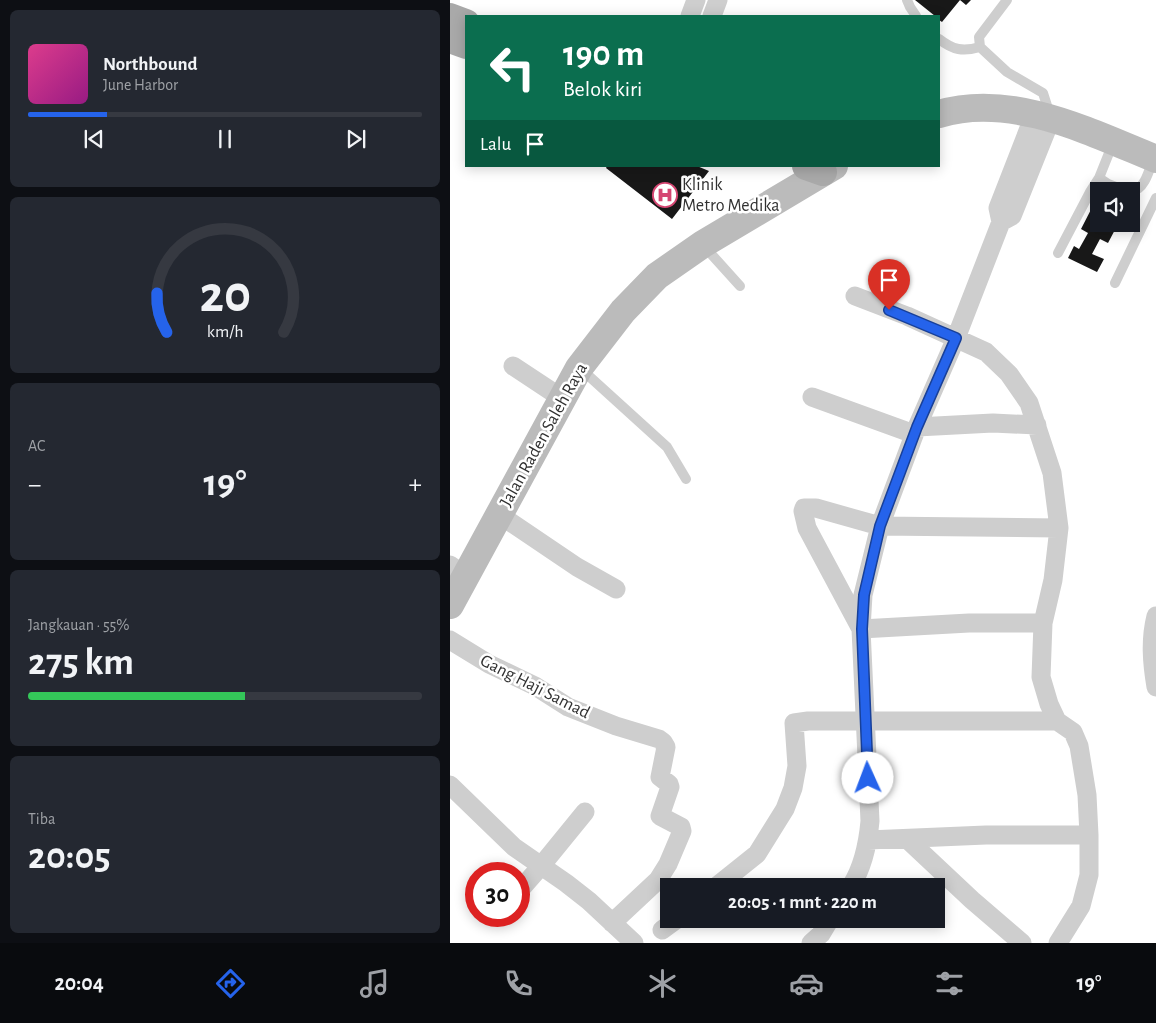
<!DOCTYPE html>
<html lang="id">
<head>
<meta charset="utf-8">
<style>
  :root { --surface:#171b24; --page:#242831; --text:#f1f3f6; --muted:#9ea1a6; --line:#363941; --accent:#2563eb }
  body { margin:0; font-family:"Alegreya Sans",sans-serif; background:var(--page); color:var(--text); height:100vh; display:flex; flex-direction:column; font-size:19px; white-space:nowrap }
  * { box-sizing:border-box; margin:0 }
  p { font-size:16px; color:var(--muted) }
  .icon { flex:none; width:28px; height:28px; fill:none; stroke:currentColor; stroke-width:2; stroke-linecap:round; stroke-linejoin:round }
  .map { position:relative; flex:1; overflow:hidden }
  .sheet { display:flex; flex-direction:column; gap:10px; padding:10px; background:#0d0f14; width:450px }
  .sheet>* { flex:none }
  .guide { position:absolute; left:15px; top:15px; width:475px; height:152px; border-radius:0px; box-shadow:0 2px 12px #0003; background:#0b6e4f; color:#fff; overflow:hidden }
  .controls { position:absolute; left:640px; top:182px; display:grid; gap:10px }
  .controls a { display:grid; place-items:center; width:50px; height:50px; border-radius:0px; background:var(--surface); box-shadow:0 2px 12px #0003; font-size:25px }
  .speed { position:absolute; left:15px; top:862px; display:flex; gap:10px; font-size:25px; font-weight:700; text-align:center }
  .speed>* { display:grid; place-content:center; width:65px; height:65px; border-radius:50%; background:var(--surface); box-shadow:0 2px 12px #0003; line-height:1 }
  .speed .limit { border:8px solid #d22; background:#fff; color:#111 }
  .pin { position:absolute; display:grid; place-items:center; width:42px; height:42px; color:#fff; margin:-51px -21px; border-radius:50% 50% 50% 0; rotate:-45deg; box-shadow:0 0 5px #0007 }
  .pin .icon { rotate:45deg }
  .me { position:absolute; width:55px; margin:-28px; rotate:358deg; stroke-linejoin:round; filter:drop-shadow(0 0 4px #0008) }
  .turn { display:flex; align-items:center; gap:18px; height:105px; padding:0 15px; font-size:22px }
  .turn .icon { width:65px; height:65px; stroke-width:2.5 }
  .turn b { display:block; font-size:35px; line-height:42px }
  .then { display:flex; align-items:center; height:48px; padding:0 15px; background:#0003; gap:10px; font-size:19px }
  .big { font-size:38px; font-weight:700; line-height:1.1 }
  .sheet .widget { flex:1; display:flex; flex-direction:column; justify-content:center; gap:8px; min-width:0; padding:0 18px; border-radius:8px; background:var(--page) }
  .sheet .dial { align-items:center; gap:0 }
  .dial svg { height:130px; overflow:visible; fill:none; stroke:var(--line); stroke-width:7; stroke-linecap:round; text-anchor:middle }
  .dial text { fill:var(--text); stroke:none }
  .song { display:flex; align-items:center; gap:15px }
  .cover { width:60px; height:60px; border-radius:8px; background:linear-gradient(135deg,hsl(330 70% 55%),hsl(310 70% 35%)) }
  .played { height:5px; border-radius:2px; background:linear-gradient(90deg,var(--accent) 20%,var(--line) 20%) }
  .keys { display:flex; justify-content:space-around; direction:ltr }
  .heat { display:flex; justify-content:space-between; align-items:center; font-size:28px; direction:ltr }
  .charge { height:8px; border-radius:4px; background:linear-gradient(90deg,#34c759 55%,var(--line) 0) }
  .trip { position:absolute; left:210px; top:878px; width:285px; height:50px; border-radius:0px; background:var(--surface); box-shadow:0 2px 12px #0003; font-weight:700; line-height:50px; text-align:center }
  .dock { display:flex; height:80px; justify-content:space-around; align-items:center; background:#090b0e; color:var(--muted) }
  .dock .icon { width:35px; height:35px }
  .dock .active { color:var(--accent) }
  .dock b { font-size:22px; color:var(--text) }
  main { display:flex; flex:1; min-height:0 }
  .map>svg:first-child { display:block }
  .building { fill:#181818 }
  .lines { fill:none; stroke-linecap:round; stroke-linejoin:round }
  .lane { stroke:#cecece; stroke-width:10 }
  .street { stroke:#cecece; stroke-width:19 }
  .secondary { stroke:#bbb; stroke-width:28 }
  .primary { stroke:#a9a9a9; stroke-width:28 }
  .route-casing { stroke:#184099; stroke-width:12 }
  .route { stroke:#2563eb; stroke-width:9 }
  .labels { text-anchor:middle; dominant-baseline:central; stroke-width:5; stroke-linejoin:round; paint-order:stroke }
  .poi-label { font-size:18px; fill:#313131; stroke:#fff; text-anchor:start }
  .street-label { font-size:18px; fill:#313131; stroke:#fff }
</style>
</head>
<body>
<main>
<section class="sheet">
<div class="widget">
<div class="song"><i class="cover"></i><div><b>Northbound</b><p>June Harbor</p></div></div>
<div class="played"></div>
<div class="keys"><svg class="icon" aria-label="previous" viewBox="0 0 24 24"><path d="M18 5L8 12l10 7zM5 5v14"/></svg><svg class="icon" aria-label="pause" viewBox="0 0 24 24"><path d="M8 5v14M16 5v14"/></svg><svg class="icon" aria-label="next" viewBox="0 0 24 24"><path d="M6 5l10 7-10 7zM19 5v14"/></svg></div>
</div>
<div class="widget dial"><svg viewBox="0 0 100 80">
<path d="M14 69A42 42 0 1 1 86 69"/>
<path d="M14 69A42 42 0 0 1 8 45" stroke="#2563eb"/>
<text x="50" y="56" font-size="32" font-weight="700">20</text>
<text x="50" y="72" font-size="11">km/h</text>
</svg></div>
<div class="widget"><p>AC</p>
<div class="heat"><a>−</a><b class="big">19°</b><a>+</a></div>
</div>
<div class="widget"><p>Jangkauan · 55%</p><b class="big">275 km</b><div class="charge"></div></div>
<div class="widget"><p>Tiba</p><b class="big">20:05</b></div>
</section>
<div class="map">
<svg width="706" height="943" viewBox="0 0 706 943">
  <rect width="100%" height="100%" fill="#fff"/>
  <path class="building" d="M 465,0 L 521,0 L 516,5 L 510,0 L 492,22 L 489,20 L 489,16 L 485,16 Z
    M 157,166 L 247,166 L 259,171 L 222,219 L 156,168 Z
    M 649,194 L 649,224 L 668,224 L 658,243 L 650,239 L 642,254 L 654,259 L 647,272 L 618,258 L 624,246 L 629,249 L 638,233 L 631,229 Z"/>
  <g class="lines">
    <path class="lane" d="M 457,0 L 460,7 L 466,16
      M 557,0 L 529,37 L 530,47 L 557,72 L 593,93 L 600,115
      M 489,39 C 503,50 513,52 530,47
      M 663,143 L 649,178 L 658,184 L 676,191
      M 681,192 C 695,189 699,171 703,159
      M 253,245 L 290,286
      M 608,253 L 640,192 L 649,178
      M 665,283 L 706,198
      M 130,368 L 217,447 L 236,479"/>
    <path class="street" d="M 240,16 L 246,0
      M 262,16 L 268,0
      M 551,222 L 562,216 L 601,119
      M 405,296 L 457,316 L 536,352 L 559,374 L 579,403 L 602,473 L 609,528 L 603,580 L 593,623 L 591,677 L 599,704 L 607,721 L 623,732 L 629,746 L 637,795 L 639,835 L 639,875 L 631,906 L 608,943
      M 63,366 L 113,399
      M 362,397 L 464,434
      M 467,427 L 543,423 L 587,425
      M 50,515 L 127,567 L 166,589
      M 0,565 L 17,577
      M 706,616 C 700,640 702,663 706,687
      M 593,623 L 519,623 L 411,629 L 357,528 L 353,511 L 354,508 L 366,508 L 430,526 L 609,528
      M 0,640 L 39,664 L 85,686 L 118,707 L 166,726 L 209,739 L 213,742 L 216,747 L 210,777 L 219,784 L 220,787 L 210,816 L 231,827 L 232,831 L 218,864 L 208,880 L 162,923
      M 0,785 L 64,847 L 116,883 L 139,901 L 184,943
      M 457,839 L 522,900 L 572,943
      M 418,840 L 536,835 L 639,835
      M 267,886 L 307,854 L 335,809 L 343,788 L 347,766 L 344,723 L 358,721 L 607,721
      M 401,886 C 413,867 418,843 420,821 L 411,629 L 413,595 L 430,526 L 467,427 L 506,338 L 551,222 L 548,208 L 585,113
      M 69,891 L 91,866 L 135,812
      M 212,930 L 227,919
      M 361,943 L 371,934 L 380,919"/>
    <path class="secondary" d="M 489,114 C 561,92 640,132 706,159
      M 0,605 L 129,368 L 173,311 L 207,276 L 253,244 L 384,166"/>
    <path class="primary" d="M 0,17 L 16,23
      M 0,39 L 16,45
      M 356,166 L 373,172"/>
  </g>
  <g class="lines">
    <defs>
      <path id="route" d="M 418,778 L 412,629 L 414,595 L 430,526 L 467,427 L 506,338 L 439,310"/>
    </defs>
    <use href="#route" class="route-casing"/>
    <use href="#route" class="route"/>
  </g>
  <defs>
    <symbol id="hospital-ring" viewBox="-11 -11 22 22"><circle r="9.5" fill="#fff" stroke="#d54672" stroke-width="1.5"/><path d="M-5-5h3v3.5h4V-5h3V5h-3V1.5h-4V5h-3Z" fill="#d54672"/></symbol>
  </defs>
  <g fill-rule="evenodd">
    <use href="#hospital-ring" x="201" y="181" width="28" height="28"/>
  </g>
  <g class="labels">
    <g class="poi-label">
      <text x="232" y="185">Klinik<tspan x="232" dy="21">Metro Medika</tspan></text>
    </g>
    <g class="street-label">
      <text transform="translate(94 435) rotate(-61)">Jalan Raden Saleh Raya</text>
      <text transform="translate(85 687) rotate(27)">Gang Haji Samad</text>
    </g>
  </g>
</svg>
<div class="controls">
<a><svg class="icon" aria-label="sound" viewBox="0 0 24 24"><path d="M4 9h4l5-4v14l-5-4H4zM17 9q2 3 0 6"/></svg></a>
</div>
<div class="speed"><div class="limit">30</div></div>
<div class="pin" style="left:439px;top:310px;background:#d93025"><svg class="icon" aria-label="arrive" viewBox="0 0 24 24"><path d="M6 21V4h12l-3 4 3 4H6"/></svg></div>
<svg class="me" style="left:418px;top:778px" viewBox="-20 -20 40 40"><circle r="19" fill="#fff"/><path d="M0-13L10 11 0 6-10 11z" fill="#2563eb"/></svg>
<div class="trip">20:05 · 1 mnt · 220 m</div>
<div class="guide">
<div class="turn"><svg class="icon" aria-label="left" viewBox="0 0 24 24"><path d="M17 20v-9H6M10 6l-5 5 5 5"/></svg><div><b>190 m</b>Belok kiri</div></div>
<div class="then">Lalu<svg class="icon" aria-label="arrive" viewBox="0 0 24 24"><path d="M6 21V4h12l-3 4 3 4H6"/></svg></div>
</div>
</div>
</main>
<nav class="dock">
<b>20:04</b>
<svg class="icon active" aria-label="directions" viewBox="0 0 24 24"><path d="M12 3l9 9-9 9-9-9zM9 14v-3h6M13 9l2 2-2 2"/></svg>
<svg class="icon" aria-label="music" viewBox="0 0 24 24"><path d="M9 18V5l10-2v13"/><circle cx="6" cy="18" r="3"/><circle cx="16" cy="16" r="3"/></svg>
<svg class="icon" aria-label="phone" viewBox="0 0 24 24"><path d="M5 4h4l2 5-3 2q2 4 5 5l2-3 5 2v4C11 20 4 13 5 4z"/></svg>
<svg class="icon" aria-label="climate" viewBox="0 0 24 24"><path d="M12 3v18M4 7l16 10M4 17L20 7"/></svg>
<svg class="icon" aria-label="car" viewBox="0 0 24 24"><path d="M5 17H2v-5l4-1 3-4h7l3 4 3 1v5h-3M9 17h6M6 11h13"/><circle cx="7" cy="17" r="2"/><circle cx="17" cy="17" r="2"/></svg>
<svg class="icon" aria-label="filters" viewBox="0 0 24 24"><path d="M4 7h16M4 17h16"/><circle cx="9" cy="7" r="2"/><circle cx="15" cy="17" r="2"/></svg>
<b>19°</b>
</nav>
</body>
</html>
